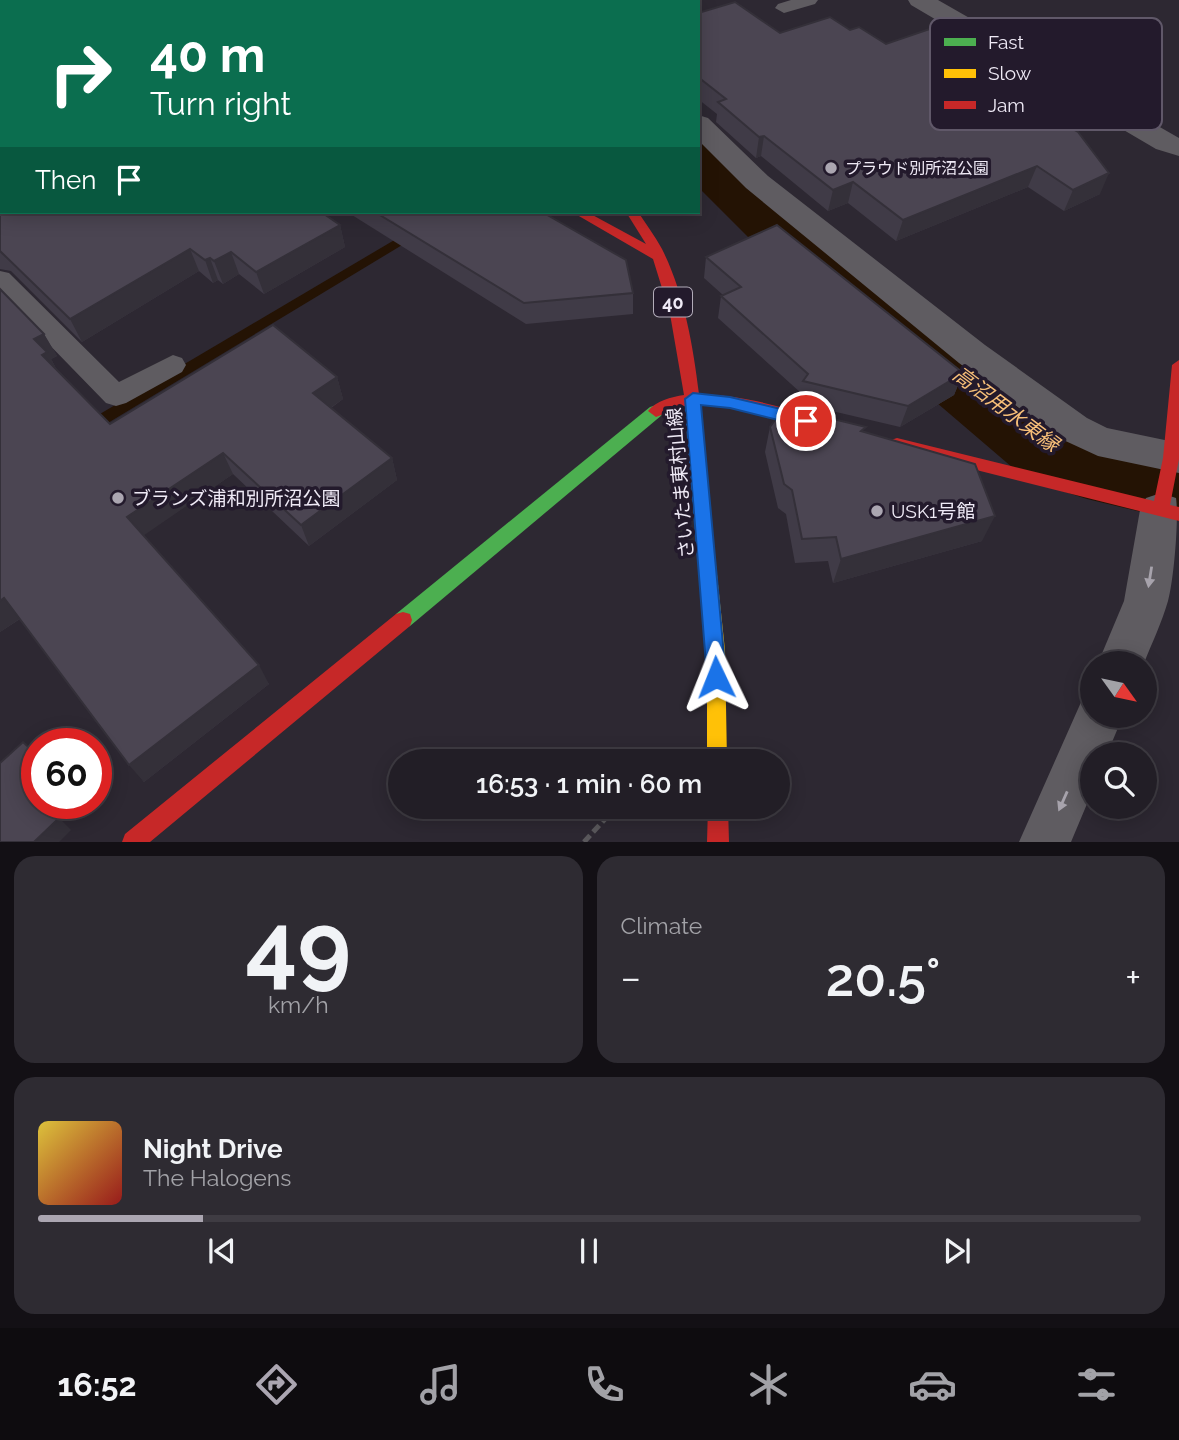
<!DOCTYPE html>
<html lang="en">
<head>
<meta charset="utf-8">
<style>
  :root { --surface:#221e26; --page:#2e2b32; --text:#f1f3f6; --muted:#a2a2a7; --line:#3f3c43; --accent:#aba6b1 }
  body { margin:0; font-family:Raleway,"Noto Sans JP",sans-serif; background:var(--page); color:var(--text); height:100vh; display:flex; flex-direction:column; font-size:26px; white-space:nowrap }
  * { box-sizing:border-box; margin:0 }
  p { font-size:23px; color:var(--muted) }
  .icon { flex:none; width:38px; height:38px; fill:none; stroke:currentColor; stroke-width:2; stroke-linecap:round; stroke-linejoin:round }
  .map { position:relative; height:842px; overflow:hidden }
  .drawer { display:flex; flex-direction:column; gap:14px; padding:14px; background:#131015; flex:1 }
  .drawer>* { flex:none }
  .banner { position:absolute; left:0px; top:0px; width:700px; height:214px; box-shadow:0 4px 18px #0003,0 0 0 2px var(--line); background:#0b6e4f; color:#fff; overflow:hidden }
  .needle { width:46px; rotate:123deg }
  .fabs { position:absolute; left:1080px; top:651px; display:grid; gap:14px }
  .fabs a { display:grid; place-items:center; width:77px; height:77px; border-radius:50%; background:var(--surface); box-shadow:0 4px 18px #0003,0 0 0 2px var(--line); font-size:35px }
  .speed { position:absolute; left:21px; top:728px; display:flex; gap:14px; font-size:35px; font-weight:700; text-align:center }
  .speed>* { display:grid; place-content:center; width:91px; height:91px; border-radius:50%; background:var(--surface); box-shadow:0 4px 18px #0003,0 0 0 2px var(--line); line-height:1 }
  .speed .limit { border:10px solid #d22; background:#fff; color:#111 }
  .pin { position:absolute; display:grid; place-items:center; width:60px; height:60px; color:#fff; margin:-30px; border:4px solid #fff; border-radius:50%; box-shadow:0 2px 7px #0007 }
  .me { position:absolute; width:77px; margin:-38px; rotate:358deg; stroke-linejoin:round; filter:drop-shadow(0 0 5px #0008) }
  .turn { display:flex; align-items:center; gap:24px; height:147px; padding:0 35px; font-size:32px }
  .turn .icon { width:91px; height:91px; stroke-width:2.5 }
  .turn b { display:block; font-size:49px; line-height:60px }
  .then { display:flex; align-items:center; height:66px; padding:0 35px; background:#0003; gap:14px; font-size:26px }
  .big { font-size:52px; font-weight:600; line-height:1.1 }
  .drawer .card { flex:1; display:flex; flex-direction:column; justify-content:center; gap:10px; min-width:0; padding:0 24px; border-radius:21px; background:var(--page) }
  .drawer .dial { align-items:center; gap:0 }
  .dial b { font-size:91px; line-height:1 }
  .song { display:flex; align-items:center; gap:21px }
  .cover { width:84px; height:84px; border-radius:10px; background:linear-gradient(135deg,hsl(50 70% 55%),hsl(0 70% 35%)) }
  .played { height:7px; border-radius:4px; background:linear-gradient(90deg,var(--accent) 15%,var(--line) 15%) }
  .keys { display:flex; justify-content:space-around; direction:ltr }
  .heat { display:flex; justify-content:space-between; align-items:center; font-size:38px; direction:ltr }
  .drawer .tiles { flex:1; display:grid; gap:14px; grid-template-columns:1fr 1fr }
  .card:last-child { grid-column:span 2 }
  .trip { position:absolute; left:388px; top:749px; width:402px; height:70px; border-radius:35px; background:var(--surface); box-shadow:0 4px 18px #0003,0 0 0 2px var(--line); font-weight:600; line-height:70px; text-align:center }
  .tabs { display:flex; height:112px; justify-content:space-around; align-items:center; background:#0e0c0f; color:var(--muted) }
  .tabs .icon { width:49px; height:49px }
  .tabs .active { color:var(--accent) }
  .tabs b { font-size:32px; color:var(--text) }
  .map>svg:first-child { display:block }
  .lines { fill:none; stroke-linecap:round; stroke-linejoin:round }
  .stream { fill:#241304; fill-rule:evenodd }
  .river { fill:#241304; fill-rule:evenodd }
  .path { stroke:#5a585c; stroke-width:5; stroke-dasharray:9 4.5; stroke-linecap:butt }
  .lane { fill:#5f5c61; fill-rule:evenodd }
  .street { fill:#5f5c61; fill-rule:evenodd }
  .fast { fill:#4caf50; fill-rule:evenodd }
  .slow { fill:#ffc107; fill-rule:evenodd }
  .jam { fill:#c62828; fill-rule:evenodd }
  .wall { fill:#403b47 }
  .shaded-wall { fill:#343039 }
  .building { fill:#4b4552; stroke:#343039; stroke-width:2 }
  .oneway { fill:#a7a3ac }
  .route { fill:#1a73e8; stroke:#114b97; stroke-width:2 }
  .poi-dot { fill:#aba6b1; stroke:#231a2c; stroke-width:2.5 }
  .labels { text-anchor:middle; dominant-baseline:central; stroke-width:7; stroke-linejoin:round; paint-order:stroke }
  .far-poi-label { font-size:16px; fill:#efeaf6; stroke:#231a2c; text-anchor:start }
  .shield { fill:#231a2c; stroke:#b2acb9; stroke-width:2 }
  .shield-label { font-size:18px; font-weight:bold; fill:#efeaf6 }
  .street-label { font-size:19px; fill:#efeaf6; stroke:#231a2c }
  .poi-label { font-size:19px; fill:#efeaf6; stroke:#231a2c; text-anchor:start }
  .water-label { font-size:21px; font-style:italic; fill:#f6be78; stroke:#231a2c }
  .key { fill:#231a2c; stroke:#605869; stroke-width:2 }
  .key-label { font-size:19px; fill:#efeaf6 }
</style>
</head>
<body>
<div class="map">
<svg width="1179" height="842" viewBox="0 0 1179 842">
  <rect width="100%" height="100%" fill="#2d2832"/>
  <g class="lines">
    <path class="stream" d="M 413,229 L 417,230 L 417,236 L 93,432 L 83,432 L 81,428 L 83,424 Z"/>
    <path class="river" d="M 526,0 L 581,0 L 582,2 L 527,2 Z
      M 698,130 L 721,136 L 829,232 L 1075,420 L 1103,433 L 1179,449 L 1179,521 L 1087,499 L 1056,489 L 1013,468 L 777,266 L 698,187 Z"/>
    <path class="path" d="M 658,761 L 667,752
      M 584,842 L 616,807"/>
    <path class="lane" d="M 791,0 L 818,0 L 815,4 L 784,13 L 775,8 L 778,4 Z
      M 0,5 L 2,5 L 2,16 L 0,16 Z
      M 0,271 L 9,273 L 119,382 L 173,355 L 182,358 L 186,365 L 182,372 L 126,403 L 116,406 L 106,403 L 0,294 Z"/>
    <path class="street" d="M 448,0 L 475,0 L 447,2 Z
      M 563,0 L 597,0 L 562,2 Z
      M 908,0 L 938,0 L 1179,138 L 1179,156 L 1156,149 L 911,5 Z
      M 698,115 L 708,118 L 768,176 L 985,345 L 1087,418 L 1107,428 L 1179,443 L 1179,473 L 1098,456 L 1059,438 L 959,363 L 746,188 L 698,140 Z
      M 1161,493 L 1176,498 C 1179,517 1174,580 1168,601 C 1162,622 1152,643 1144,663 L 1098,663 L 1124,601 L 1140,510 L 1146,498 Z
      M 1092,696 L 1092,716 L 1123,716 L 1107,754 L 1092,754 L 1092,792 L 1071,842 L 1019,842 L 1082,700 Z"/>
    <path class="fast" d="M 656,405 L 662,407 L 664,411 L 662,415 L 410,626 L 403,628 L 396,626 L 394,620 L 396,614 L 650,407 Z"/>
    <path class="slow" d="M 198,0 L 210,0 L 211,2 L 199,2 Z
      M 700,483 L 706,485 L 708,490 L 725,650 L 727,761 L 707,761 L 707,650 L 692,490 L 694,485 Z"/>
    <path class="jam" d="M 507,0 L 517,0 L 518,2 L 508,2 Z
      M 572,212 L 587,212 L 646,244 L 626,212 L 638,212 C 646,224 655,236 662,249 C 684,293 693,345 699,394 C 745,395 790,409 834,423 L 836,427 L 834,431 L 828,433 L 740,409 L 700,405 L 708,490 L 706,495 L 694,495 L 685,406 L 656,417 L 648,411 C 656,401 671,397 684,395 L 670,314 L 653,259 Z
      M 1179,360 L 1179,459 L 1170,505 L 1179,507 L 1179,521 L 897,450 L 891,448 L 889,444 L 891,440 L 897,438 L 1154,501 L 1163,458 L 1172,365 Z
      M 403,612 L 410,614 L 412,620 L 410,626 L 150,842 L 122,842 L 125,834 L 396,614 Z
      M 708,807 L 728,807 L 729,842 L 707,842 Z"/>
  </g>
  <path class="wall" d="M 698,13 L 780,33 L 850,30 L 886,44 L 1022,56 L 1015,77 L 996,84 L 1064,124 L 1100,194 L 1064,211 L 1028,187 L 896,241 L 848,203 L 828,211 L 761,156 L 756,158 L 716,122 L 717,114 L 698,99 Z
    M 0,205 L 2,212 L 340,225 L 345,247 L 264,294 L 239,274 L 223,284 L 218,280 L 213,283 L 199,271 L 82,342 L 11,271 L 0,269 Z
    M 351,212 L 542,212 L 633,293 L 633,314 L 526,324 L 352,215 Z
    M 706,257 L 963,373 L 954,395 L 900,427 L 798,403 L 801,393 L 718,318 L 721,296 L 723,295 L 704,278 Z
    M 0,289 L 44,334 L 57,356 L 51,359 L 57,370 L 110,424 L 337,377 L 343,399 L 331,408 L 392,458 L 397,480 L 309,546 L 233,474 L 143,535 L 269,684 L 144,782 L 20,619 L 0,632 Z
    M 770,427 L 865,432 L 982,541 L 833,583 L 828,561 L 795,563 L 786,514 L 778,508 L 765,452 Z"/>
  <path class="shaded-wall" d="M 397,0 L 427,0 L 423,2 L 393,2 Z
    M 1022,56 L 1015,77 L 966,96 L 972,76 Z
    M 2,126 L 2,153 L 0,154 L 0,127 Z
    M 764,136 L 761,156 L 756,158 L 759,137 Z
    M 1037,166 L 1028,187 L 896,241 L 903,220 Z
    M 1109,173 L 1100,194 L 1064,211 L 1073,190 Z
    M 853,182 L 848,203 L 828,211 L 833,190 Z
    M 340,225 L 345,247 L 264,294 L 256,272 Z
    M 190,249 L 199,271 L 82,342 L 70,319 Z
    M 231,252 L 239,274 L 223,284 L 214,261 Z
    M 210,258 L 218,280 L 213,283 L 205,260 Z
    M 44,334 L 57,356 L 51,359 L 59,374 L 55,377 L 34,339 Z
    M 963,373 L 954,395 L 900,427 L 908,406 Z
    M 337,377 L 343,399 L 320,415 L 313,393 Z
    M 223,453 L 233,474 L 140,538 L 127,517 Z
    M 392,458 L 397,480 L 309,546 L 301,525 Z
    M 995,516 L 982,541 L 833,583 L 841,559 Z
    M 4,598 L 21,618 L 0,632 L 0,601 Z
    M 259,665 L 269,684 L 144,782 L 129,765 Z
    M 43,803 L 65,803 L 54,813 L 71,830 L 59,842 L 34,842 Z"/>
  <path class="building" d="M 285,0 L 397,0 L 393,2 L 281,2 Z
    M 735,2 L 780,33 L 830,17 L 850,30 L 859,27 L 886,44 L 953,21 L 971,30 L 975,29 L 1022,56 L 972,76 L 1061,108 L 1064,124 L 1078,132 L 1109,173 L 1073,190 L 1037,166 L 903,220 L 853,182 L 833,190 L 764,136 L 759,137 L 718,102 L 726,99 L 698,77 L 698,13 Z
    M 0,33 L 2,33 L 2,126 L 0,127 Z
    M 2,204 L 2,212 L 321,212 L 340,225 L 256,272 L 231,252 L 214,261 L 210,258 L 205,260 L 190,249 L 70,319 L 0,251 L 0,205 Z
    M 375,212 L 542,212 L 626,260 L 633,293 L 524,303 Z
    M 777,225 L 963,373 L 908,406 L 803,381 L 808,374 L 721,296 L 741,287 L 706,257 Z
    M 0,289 L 44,334 L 34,339 L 47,352 L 42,355 L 110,424 L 273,325 L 337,377 L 313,393 L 392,458 L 301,525 L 223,453 L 127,517 L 259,665 L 129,765 L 4,598 L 0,601 Z
    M 784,407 L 866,427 L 861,431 L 975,464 L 995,516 L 841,559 L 836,537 L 802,539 L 792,490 L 784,484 L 770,427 Z
    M 23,742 L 37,755 L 37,803 L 43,803 L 58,819 L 34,842 L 0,842 L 0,763 Z"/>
  <defs><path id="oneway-solid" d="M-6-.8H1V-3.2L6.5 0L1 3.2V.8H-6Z" transform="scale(1.75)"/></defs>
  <g class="oneway">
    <use href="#oneway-solid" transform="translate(1150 577) rotate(99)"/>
    <use href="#oneway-solid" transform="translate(1063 801) rotate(114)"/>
  </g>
  <path class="route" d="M 693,393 L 730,397 L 806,415 L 814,421 L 806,427 L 730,408 L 701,405 L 726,677 L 723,684 L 716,686 L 710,684 L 707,677 L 685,399 Z"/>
  <g class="poi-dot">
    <circle cx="831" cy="168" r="7"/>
    <circle cx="118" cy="498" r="7"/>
    <circle cx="877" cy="511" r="7"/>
  </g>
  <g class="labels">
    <g class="far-poi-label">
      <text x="845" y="168">プラウド別所沼公園</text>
    </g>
    <rect class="shield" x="654" y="287.5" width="38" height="29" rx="5"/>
    <g class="shield-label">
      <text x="673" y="302">40</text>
    </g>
    <g class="street-label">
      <text transform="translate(680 483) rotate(-95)">さいたま東村山線</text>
    </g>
    <g class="poi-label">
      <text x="132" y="498">ブランズ浦和別所沼公園</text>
      <text x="891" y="511">USK1号館</text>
    </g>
    <g class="water-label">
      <text transform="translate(1006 409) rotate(37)">高沼用水東縁</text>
    </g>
  </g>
  <rect x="930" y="18" width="232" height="112" rx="10" class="key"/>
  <rect x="944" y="38" width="32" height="8" fill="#4caf50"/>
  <rect x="944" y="69" width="32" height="9" fill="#ffc107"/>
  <rect x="944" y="101" width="32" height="8" fill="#c62828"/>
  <g class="key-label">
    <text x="988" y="49">Fast</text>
    <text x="988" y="80">Slow</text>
    <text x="988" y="112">Jam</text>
  </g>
</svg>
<div class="fabs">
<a><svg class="needle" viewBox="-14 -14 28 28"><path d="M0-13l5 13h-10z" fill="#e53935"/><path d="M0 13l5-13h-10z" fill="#a2a2a7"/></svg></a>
<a><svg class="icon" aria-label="search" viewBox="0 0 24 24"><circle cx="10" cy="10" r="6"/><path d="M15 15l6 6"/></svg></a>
</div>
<div class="speed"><div class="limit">60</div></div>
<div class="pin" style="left:806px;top:421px;background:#d93025"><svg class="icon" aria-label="arrive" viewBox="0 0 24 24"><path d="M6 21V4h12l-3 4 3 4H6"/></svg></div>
<svg class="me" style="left:716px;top:677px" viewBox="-20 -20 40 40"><path d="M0-17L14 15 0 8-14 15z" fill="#1a73e8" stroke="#fff" stroke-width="4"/></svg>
<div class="trip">16:53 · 1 min · 60 m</div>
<div class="banner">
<div class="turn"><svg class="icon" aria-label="right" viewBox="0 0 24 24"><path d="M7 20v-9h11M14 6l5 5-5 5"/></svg><div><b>40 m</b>Turn right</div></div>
<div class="then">Then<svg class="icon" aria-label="arrive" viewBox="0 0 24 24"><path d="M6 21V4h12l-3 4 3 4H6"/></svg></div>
</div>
</div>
<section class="drawer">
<div class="tiles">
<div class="card dial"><b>49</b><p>km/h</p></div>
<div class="card"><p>Climate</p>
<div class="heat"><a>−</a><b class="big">20.5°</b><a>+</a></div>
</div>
<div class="card">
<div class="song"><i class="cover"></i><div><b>Night Drive</b><p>The Halogens</p></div></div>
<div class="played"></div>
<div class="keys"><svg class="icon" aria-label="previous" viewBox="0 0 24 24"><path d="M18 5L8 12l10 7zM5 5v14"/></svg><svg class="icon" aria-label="pause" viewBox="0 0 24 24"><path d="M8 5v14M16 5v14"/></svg><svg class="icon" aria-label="next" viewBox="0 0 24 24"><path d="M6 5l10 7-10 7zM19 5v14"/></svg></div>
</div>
</div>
</section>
<nav class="tabs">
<b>16:52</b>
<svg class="icon active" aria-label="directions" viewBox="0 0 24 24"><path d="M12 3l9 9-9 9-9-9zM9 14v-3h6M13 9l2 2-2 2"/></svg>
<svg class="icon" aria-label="music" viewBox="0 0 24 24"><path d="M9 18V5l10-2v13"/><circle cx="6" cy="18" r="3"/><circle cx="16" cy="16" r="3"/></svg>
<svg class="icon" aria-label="phone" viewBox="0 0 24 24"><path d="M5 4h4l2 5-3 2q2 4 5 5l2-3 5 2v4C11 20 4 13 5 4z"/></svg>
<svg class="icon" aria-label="climate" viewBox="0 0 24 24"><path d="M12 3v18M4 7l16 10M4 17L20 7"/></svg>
<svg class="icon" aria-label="car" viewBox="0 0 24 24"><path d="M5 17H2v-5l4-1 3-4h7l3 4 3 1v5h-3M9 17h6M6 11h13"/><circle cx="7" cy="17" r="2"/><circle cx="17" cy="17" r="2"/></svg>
<svg class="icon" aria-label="filters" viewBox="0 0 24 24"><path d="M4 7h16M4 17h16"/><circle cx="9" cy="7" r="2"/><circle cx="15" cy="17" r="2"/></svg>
</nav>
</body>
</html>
